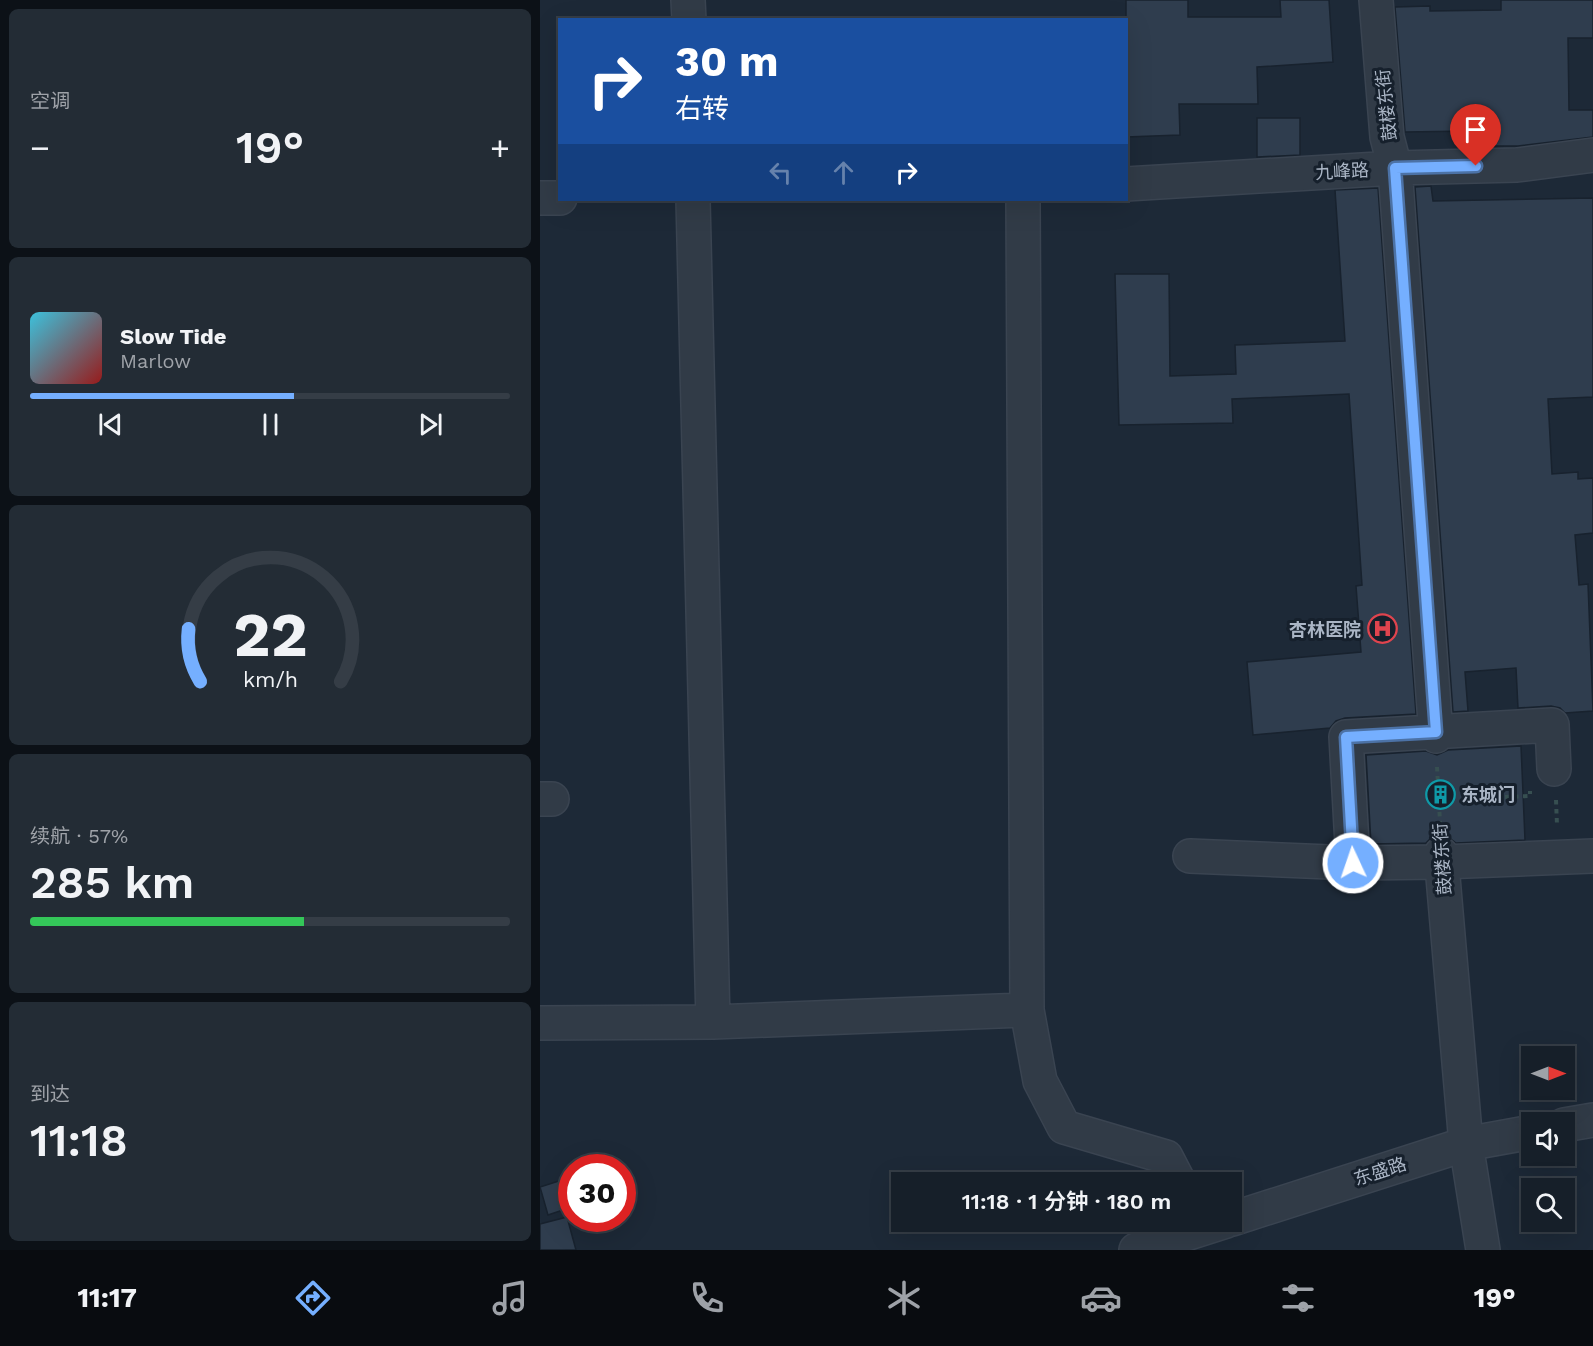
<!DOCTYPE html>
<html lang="zh">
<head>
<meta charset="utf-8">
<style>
  :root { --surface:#161f29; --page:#232c35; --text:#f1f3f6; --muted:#9ea2a8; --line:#353d46; --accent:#75afff }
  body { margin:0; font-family:"Work Sans","Noto Sans SC",sans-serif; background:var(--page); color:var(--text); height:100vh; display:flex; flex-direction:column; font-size:22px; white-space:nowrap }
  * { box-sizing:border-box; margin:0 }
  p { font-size:20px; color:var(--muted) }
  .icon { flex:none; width:33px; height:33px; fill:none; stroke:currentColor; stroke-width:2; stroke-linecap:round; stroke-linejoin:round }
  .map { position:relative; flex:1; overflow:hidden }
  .details { display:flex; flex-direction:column; gap:9px; padding:9px; background:#0c1117; width:540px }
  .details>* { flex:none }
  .banner { position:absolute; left:18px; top:18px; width:570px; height:183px; border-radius:0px; box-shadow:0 6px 24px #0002,0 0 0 2px var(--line); background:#1a4fa0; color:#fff; overflow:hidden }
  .needle { width:39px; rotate:90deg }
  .controls { position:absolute; left:981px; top:1046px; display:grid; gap:12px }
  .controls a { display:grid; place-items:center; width:54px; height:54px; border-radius:0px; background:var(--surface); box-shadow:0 6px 24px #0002,0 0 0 2px var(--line); font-size:30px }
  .speed { position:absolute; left:18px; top:1154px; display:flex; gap:12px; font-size:30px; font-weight:700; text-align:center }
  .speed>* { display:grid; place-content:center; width:78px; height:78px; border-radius:50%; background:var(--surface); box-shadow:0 6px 24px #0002,0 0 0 2px var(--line); line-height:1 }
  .speed .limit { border:9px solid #d22; background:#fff; color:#111 }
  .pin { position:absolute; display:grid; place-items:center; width:51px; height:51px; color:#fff; margin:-62px -26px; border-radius:50% 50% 50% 0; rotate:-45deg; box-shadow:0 0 6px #0007 }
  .pin .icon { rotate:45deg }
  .me { position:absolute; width:66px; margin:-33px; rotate:357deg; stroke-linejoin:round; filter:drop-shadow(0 0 4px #0008) }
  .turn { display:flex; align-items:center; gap:21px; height:126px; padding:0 18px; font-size:27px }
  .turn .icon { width:78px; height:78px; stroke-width:2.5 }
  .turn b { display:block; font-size:42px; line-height:51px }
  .lanes { display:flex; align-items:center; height:57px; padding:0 18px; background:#0003; justify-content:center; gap:30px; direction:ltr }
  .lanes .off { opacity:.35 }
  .big { font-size:45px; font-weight:600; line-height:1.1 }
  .details .widget { flex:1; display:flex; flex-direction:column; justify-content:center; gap:9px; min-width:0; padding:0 21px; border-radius:9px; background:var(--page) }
  .details .dial { align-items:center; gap:0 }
  .dial svg { height:156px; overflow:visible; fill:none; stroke:var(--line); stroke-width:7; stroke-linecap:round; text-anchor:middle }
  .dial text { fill:var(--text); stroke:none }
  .song { display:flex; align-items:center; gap:18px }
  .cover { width:72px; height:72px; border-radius:9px; background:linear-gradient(135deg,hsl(190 70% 55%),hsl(0 70% 35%)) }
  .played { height:6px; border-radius:3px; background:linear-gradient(90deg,var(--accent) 55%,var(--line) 55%) }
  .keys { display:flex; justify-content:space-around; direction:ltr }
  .heat { display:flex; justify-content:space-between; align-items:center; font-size:33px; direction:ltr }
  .charge { height:9px; border-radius:4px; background:linear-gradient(90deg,#34c759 57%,var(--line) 0) }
  .trip { position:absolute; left:351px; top:1172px; width:351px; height:60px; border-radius:0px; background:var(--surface); box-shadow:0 6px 24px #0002,0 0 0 2px var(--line); font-weight:600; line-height:60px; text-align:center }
  .dock { display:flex; height:96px; justify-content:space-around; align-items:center; background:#090c10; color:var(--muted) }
  .dock .icon { width:42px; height:42px }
  .dock .on { color:var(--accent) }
  .dock b { font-size:27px; color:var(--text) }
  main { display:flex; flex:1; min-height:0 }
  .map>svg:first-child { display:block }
  .building { fill:#2f3d4e; stroke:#18222e; stroke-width:1.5 }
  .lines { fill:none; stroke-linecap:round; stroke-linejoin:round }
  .minor-casing { stroke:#3a4451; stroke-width:36 }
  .path { stroke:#374f51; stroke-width:4; stroke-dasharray:4.5 4.5; stroke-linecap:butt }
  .minor { stroke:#313b47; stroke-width:33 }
  .route-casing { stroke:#4c72a6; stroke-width:15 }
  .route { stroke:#75afff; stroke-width:10 }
  .labels { text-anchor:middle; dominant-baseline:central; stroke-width:6; stroke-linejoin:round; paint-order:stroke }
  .street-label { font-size:18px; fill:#aab5c5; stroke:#16202c }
  .poi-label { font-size:18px; font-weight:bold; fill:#aab5c5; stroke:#16202c; text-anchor:end }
</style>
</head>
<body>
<main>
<section class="details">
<div class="widget"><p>空调</p>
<div class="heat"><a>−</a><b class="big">19°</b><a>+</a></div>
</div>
<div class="widget">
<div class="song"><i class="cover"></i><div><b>Slow Tide</b><p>Marlow</p></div></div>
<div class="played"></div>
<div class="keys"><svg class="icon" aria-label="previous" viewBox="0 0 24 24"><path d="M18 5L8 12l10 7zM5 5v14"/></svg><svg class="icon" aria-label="pause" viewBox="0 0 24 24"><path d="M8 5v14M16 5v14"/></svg><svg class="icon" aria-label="next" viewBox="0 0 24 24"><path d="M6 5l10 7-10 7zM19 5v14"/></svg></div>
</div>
<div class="widget dial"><svg viewBox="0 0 100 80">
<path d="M14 69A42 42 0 1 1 86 69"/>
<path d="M14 69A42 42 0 0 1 8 42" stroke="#75afff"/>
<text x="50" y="56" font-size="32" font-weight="700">22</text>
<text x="50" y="72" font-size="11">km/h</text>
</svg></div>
<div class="widget"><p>续航 · 57%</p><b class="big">285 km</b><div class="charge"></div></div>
<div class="widget"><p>到达</p><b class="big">11:18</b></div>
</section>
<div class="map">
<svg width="1053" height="1250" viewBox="0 0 1053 1250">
  <rect width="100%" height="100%" fill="#1d2937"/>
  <path class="building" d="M 586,0 L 648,0 L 648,17 L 741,17 L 740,0 L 789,0 L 793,62 L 717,67 L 718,104 L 639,104 L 640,135 L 586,137 Z
    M 961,0 L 1053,0 L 1053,38 L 1028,38 L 1029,110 L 1053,110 L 1053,137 L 978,146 L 929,146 L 928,131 L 865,132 L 855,7 L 890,6 L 890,11 L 961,10 Z
    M 717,118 L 760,118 L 760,155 L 717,157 Z
    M 891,186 L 893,201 L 1053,198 L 1053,397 L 1008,399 L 1012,474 L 1038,472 L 1038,479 L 1053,478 L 1053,533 L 1035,535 L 1039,585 L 1048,584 L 1053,711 L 1025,713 L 1020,708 L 1011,706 L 978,708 L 976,668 L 925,672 L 928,711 L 913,712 L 875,187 Z
    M 838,188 L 876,714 L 805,718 L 796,721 L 790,728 L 713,735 L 707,662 L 821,652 L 816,586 L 822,585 L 809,394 L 692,399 L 693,423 L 579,425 L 575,274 L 629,274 L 630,376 L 696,374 L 695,345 L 805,341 L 795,190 Z
    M 981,746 L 985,840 L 916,843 L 908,837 L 900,835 L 891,838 L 886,843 L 831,844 L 826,755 L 886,751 L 897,755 L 908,750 Z
    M 25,1179 L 32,1200 L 32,1207 L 8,1215 L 0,1187 Z
    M 27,1217 L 36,1250 L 0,1250 L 0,1224 Z"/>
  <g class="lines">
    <defs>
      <path id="minor" d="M 148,0 L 149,20
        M 836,0 L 847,137 L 855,168 L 896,736
        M 586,184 L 855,168 L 977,165 L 1053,155
        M 0,198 L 20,198
        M 153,200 L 173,1022
        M 483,200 L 487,1010 L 500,1081 L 524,1127 L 626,1157 L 639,1182
        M 0,799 L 12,799
        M 901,854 L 926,1144 L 943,1250
        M 650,856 L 813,863 L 901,862 L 1053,856
        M 813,863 L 806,737 L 1012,725 L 1014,769
        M 0,1023 L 173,1022 L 487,1010
        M 1024,1125 L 1053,1120
        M 692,1219 L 926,1144 L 992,1132
        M 596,1250 L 686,1221"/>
    </defs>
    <use href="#minor" class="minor-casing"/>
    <path class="path" d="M 897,767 L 900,822
      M 965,797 L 990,796 L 990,791
      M 1016,800 L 1017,825"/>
    <use href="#minor" class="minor"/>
  </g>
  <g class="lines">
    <defs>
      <path id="route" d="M 813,863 L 806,737 L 896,732 L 855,168 L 936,166"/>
    </defs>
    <use href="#route" class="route-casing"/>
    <use href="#route" class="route"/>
  </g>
  <defs>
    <symbol id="hospital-ring" viewBox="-11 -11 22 22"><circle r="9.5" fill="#16202c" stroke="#e0444e" stroke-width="1.5"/><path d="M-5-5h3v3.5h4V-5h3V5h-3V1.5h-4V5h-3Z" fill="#e0444e"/></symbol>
    <symbol id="building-ring" viewBox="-11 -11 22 22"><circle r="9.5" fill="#16202c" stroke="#0f9aa8" stroke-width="1.5"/><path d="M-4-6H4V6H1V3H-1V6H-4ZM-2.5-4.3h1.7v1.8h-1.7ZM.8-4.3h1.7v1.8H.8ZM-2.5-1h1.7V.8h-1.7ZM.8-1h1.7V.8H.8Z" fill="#0f9aa8"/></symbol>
  </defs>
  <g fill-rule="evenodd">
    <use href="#hospital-ring" x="826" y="612" width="33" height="33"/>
    <use href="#building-ring" x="884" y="778" width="33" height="33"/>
  </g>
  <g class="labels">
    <g class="street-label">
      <text transform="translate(846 105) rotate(-96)">鼓楼东街</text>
      <text transform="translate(802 171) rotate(-3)">九峰路</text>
      <text transform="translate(902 859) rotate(-94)">鼓楼东街</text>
      <text transform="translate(840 1171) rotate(-18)">东盛路</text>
    </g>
    <g class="poi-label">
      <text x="821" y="629">杏林医院</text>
      <text x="921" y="794" text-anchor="start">东城门</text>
    </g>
  </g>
</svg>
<div class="controls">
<a><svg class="needle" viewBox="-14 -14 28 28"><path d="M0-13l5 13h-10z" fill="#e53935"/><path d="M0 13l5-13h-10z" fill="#9ea2a8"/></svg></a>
<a><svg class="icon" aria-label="sound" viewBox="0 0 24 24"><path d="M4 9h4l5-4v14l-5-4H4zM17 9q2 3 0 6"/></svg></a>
<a><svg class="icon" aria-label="search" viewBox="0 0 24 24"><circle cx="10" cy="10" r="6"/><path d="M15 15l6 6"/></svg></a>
</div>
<div class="speed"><div class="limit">30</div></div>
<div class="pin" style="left:936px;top:166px;background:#d93025"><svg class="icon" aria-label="arrive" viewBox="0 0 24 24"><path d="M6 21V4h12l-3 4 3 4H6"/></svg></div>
<svg class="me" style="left:813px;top:863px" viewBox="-20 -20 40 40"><circle r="17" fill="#75afff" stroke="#fff" stroke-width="3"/><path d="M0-11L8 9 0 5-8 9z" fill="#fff"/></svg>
<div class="trip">11:18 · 1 分钟 · 180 m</div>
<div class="banner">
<div class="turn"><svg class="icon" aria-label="right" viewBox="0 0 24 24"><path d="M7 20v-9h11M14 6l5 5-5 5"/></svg><div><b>30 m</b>右转</div></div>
<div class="lanes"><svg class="icon off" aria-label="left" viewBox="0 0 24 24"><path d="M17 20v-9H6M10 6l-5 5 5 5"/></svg><svg class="icon off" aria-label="ahead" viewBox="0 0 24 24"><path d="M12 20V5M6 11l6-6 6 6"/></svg><svg class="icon" aria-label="right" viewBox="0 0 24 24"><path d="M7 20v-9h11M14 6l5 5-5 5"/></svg></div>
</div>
</div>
</main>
<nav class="dock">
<b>11:17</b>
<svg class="icon on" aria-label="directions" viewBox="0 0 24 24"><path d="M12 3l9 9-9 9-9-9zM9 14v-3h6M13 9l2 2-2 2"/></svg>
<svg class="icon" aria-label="music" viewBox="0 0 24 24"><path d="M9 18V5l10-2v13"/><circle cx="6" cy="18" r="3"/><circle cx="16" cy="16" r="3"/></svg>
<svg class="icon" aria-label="phone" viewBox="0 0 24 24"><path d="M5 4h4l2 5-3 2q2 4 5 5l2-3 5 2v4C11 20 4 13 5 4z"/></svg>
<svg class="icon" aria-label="climate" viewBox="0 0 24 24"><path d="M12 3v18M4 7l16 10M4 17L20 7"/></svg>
<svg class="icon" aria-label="car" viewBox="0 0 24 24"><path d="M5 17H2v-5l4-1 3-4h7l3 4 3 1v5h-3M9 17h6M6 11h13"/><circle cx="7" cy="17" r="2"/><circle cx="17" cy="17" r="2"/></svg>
<svg class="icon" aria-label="filters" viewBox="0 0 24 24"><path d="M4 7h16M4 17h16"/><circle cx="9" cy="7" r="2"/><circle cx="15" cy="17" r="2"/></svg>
<b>19°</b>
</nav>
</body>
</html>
